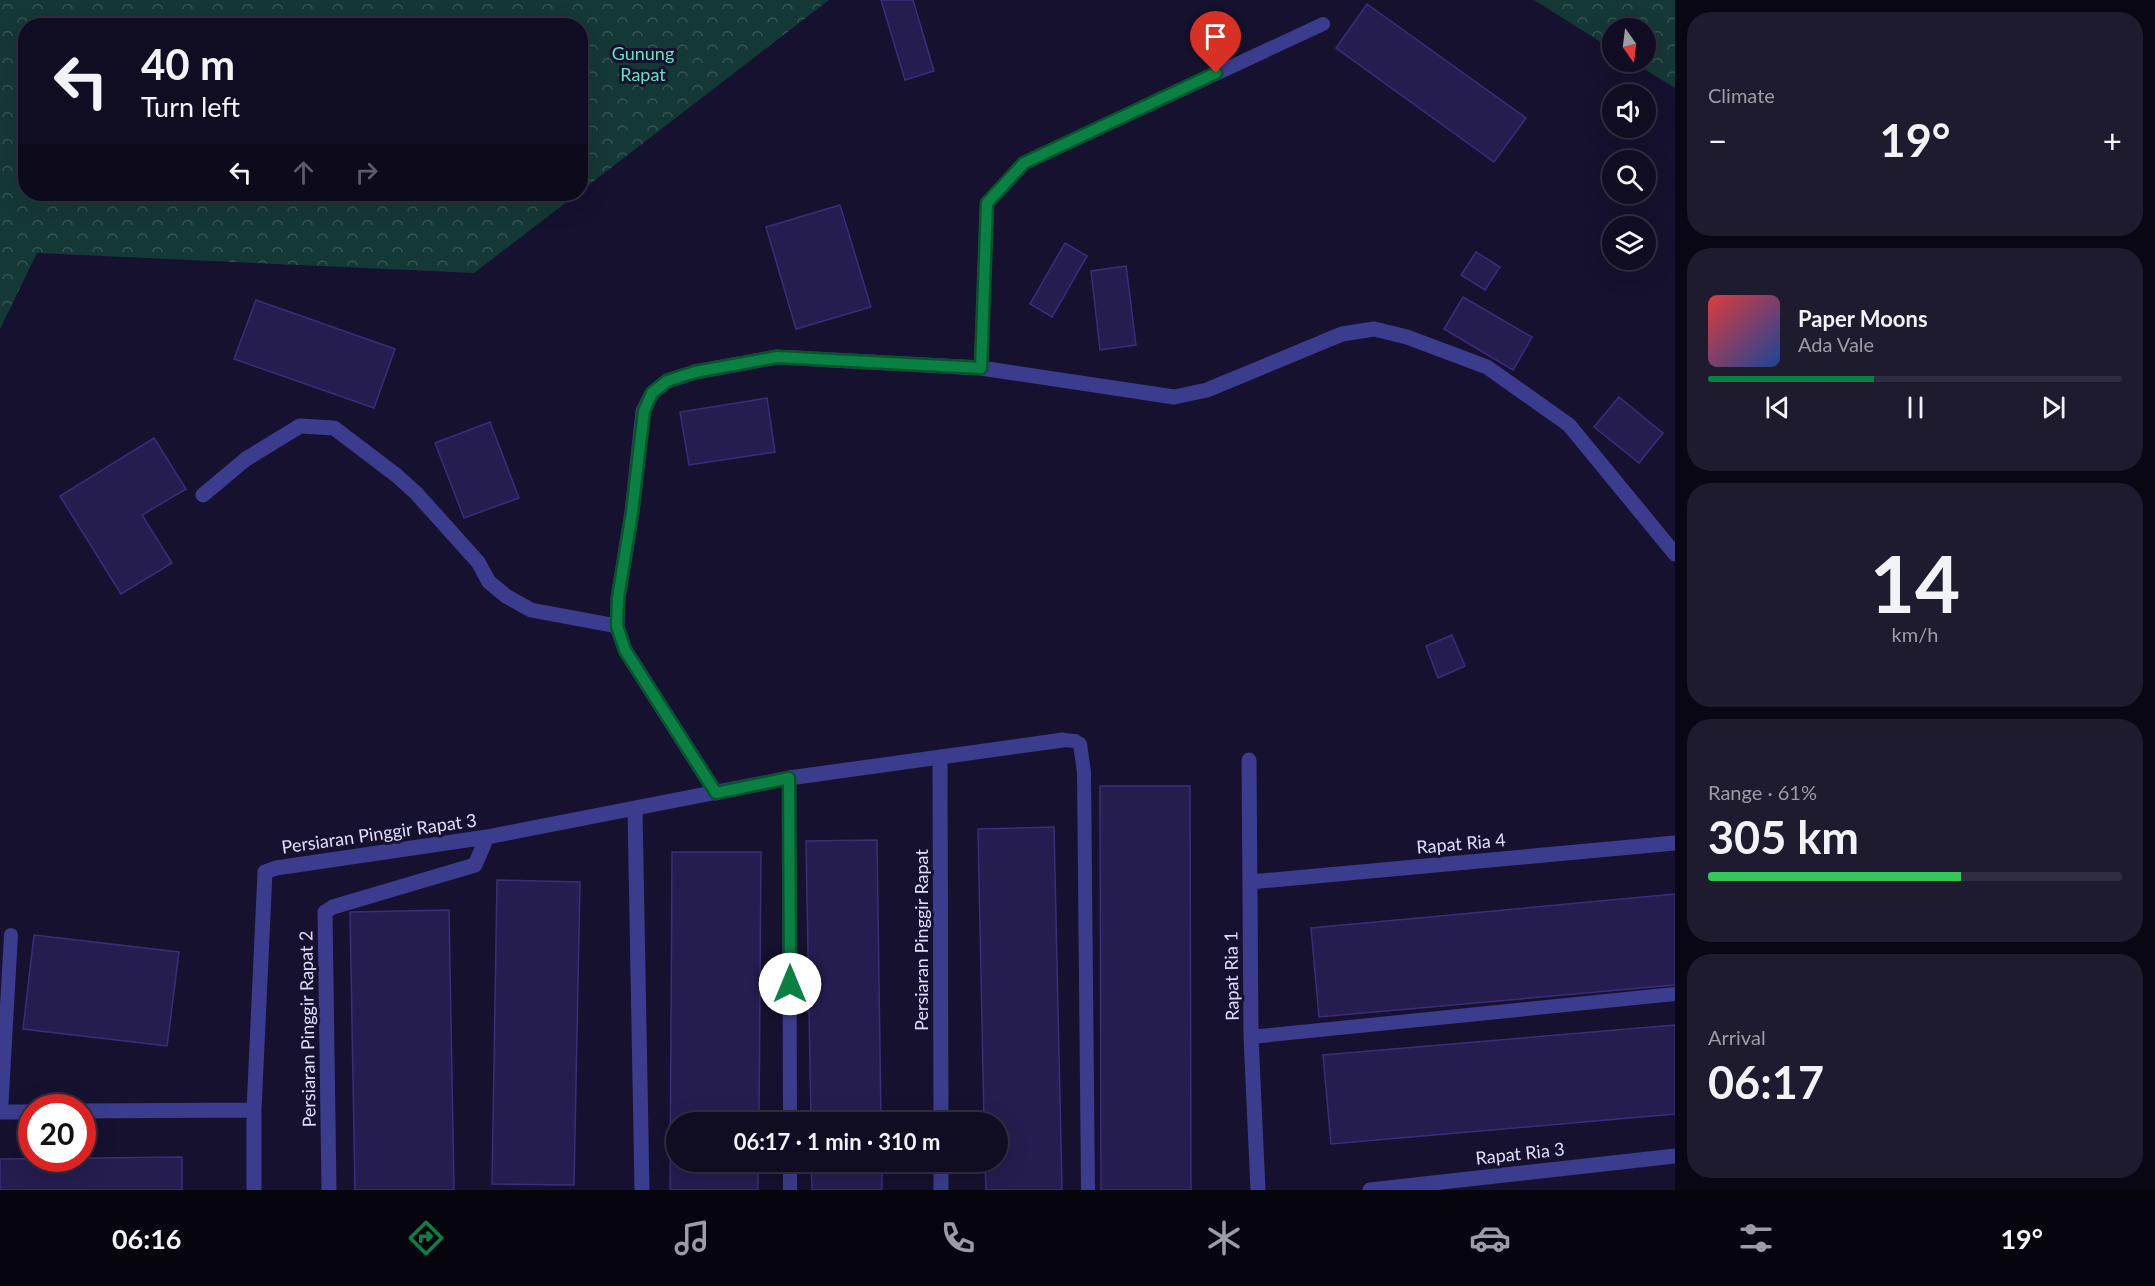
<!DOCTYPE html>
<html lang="en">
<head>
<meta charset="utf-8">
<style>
  :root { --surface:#100d22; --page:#1e1b2f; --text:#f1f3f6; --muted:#9c9ca5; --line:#302d40; --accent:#0b8043 }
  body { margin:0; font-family:Lato,sans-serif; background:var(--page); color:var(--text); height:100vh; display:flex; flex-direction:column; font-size:22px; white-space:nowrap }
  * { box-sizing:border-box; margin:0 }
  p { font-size:20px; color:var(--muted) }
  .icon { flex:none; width:33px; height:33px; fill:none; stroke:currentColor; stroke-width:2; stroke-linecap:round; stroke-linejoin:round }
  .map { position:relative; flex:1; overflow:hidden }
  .side { display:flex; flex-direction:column; gap:12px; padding:12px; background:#090713; width:480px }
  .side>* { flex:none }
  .banner { position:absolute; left:18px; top:18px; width:570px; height:183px; border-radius:24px; box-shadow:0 6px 24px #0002,0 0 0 2px var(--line); background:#100d22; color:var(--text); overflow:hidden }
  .needle { width:39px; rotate:166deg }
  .controls { position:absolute; left:1602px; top:18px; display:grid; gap:12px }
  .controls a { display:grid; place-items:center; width:54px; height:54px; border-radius:50%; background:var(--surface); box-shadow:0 6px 24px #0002,0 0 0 2px var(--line); font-size:30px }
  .speed { position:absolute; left:18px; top:1094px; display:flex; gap:12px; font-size:30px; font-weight:700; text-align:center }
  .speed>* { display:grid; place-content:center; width:78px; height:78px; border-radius:50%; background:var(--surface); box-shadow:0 6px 24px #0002,0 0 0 2px var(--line); line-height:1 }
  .speed .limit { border:9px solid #d22; background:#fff; color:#111 }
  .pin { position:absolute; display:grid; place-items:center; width:51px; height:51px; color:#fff; margin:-62px -26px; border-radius:50% 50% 50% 0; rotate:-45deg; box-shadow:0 0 6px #0007 }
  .pin .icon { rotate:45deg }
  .me { position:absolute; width:66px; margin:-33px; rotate:0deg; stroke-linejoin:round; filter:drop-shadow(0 0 4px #0008) }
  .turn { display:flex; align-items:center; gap:21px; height:126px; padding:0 24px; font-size:27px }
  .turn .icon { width:78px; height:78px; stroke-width:2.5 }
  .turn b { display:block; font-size:42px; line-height:51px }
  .lanes { display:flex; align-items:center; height:57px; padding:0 24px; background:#0003; justify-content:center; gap:30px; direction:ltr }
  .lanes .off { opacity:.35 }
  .big { font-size:45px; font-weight:700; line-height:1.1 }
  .side .card { flex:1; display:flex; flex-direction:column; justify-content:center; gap:9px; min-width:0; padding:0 21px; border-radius:24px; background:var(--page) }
  .side .dial { align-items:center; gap:0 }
  .dial b { font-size:78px; line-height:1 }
  .song { display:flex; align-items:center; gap:18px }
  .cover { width:72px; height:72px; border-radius:9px; background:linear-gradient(135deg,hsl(0 70% 55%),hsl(220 70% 35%)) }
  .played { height:6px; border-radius:3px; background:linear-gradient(90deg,var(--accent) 40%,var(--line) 40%) }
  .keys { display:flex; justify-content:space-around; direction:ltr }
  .heat { display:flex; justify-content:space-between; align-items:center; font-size:33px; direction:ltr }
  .charge { height:9px; border-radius:4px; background:linear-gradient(90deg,#34c759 61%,var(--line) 0) }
  .trip { position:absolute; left:666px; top:1112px; width:342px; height:60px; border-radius:30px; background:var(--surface); box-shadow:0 6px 24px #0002,0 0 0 2px var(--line); font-weight:700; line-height:60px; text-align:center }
  .tab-bar { display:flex; height:96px; justify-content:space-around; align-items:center; background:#06050e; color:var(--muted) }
  .tab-bar .icon { width:42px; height:42px }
  .tab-bar .active { color:var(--accent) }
  .tab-bar b { font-size:27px; color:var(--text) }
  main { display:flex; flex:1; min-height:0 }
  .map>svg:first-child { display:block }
  .forest { fill:url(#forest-crowns) }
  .building { fill:#251d4f; stroke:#3a2e7c; stroke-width:1.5 }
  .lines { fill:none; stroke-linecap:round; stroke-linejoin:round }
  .service { stroke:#3b3c8d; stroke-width:14 }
  .minor { stroke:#3b3c8d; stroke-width:15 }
  .route-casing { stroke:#07532c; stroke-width:15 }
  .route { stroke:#0b8043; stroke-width:10 }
  .labels { text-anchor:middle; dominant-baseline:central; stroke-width:6; stroke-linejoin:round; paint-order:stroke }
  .park-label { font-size:18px; fill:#65e4be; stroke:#15112e }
  .street-label { font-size:18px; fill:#e0deff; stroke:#15112e }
</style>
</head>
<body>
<main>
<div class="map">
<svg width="1675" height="1190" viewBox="0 0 1675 1190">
  <defs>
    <pattern id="forest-crowns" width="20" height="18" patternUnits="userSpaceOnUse" patternTransform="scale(1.5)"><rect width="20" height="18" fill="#143835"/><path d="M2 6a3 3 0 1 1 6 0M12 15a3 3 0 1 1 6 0" fill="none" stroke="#365453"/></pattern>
  </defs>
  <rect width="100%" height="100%" fill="#15112e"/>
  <path class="forest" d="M 0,0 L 829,0 L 581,191 L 580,26 L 26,26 L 26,194 L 577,194 L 474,273 L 37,253 L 0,329 Z
    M 1534,0 L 1675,0 L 1675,88 L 1633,62 L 1646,62 L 1646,28 L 1612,28 L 1612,49 Z"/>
  <path class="building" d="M 881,0 L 913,0 L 934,71 L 905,80 Z
    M 1367,4 L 1526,118 L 1494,162 L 1336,48 Z
    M 840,205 L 871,307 L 796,329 L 766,227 Z
    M 1065,243 L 1087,256 L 1052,317 L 1030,304 Z
    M 1476,252 L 1500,267 L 1485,290 L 1461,275 Z
    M 1126,266 L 1136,345 L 1100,350 L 1091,271 Z
    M 1463,297 L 1532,337 L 1513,370 L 1444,329 Z
    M 256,300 L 395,349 L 374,408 L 234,359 Z
    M 1619,397 L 1663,433 L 1639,463 L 1594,427 Z
    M 767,398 L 775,452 L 689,465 L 680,412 Z
    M 490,422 L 519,498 L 464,518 L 435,443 Z
    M 154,438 L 186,489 L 142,515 L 172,563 L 121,594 L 60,496 Z
    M 1452,635 L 1465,666 L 1438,678 L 1426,646 Z
    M 1100,786 L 1190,786 L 1191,1190 L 1101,1190 Z
    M 1054,827 L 1062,1190 L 986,1190 L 985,1161 L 998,1161 L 998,1122 L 984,1122 L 978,829 Z
    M 877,840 L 881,1122 L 811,1122 L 806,841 Z
    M 672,852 L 761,852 L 759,1122 L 676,1122 L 676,1161 L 758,1161 L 758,1190 L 670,1190 Z
    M 497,880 L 580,882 L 574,1185 L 492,1184 Z
    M 1675,894 L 1675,985 L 1319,1017 L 1311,928 Z
    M 449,910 L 454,1190 L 355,1190 L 350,912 Z
    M 34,935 L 179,952 L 167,1046 L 23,1029 Z
    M 1675,1025 L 1675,1114 L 1331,1144 L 1323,1055 Z
    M 182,1157 L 182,1190 L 0,1190 L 0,1159 Z
    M 811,1161 L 882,1161 L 882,1190 L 812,1190 Z"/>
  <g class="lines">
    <path class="service" d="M 981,368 L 987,203 L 1024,163 L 1323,24
      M 1063,740 L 1075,741 L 1080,744 L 1084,772 L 1088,1190
      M 789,778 L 790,1122
      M 1251,1037 L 1675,994
      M 1,1112 L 11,935
      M 790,1161 L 790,1190"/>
    <path class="minor" d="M 203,495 L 246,459 L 300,426 L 334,428 L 396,475 L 416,493 L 478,562 L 489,582 L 506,596 L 531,610 L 617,626
      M 940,757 L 941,1122
      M 1249,760 L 1251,1037 L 1258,1190
      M 716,793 L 625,650 L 617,626 L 618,598 L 632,512 L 643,411 L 652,393 L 667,381 L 695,372 L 777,357 L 981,368 L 1174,397 L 1207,390 L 1342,334 L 1374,329 L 1407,337 L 1487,367 L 1569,425 L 1675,554
      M 635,809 L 642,1190
      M 1250,882 L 1675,843
      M 82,1111 L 254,1110
      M 0,1112 L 32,1112
      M 941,1161 L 941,1190
      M 254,1190 L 254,1110 L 265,872 L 276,868 L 487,837 L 789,778 L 1063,740
      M 329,1190 L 325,912 L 333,907 L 475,865 L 487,837
      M 1370,1190 L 1675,1156"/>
  </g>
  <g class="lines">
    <defs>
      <path id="route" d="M 790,984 L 789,778 L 716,793 L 625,650 L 617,626 L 618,598 L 632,512 L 644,411 L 652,393 L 667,381 L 695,372 L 777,357 L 981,368 L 987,203 L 1024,163 L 1216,73"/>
    </defs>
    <use href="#route" class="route-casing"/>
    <use href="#route" class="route"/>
  </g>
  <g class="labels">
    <g class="park-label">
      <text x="643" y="53">Gunung<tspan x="643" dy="21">Rapat</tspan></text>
    </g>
    <g class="street-label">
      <text transform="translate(379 833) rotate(-8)">Persiaran Pinggir Rapat 3</text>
      <text transform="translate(1461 843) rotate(-5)">Rapat Ria 4</text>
      <text transform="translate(921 940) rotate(-90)">Persiaran Pinggir Rapat</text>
      <text transform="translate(1231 976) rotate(-91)">Rapat Ria 1</text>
      <text transform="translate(307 1029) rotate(-91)">Persiaran Pinggir Rapat 2</text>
      <text transform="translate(1520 1153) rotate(-6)">Rapat Ria 3</text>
    </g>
  </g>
</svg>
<div class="controls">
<a><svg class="needle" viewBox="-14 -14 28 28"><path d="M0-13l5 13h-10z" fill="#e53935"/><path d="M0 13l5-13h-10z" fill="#9c9ca5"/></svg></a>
<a><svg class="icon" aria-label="sound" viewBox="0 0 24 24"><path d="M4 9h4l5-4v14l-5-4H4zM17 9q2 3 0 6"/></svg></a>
<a><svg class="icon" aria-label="search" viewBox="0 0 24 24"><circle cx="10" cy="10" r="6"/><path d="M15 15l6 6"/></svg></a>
<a><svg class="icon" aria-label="layers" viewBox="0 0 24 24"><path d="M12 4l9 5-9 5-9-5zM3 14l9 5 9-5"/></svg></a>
</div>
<div class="speed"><div class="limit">20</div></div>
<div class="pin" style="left:1216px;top:73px;background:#d93025"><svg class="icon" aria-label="arrive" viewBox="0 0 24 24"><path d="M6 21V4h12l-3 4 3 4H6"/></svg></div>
<svg class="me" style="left:790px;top:984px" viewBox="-20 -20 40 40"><circle r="19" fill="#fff"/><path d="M0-13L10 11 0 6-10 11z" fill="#0b8043"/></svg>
<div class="trip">06:17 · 1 min · 310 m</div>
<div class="banner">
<div class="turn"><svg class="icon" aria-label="left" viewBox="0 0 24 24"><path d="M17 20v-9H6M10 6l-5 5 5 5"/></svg><div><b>40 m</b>Turn left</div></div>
<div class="lanes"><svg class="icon" aria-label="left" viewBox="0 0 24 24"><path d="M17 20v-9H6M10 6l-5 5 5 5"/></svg><svg class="icon off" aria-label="ahead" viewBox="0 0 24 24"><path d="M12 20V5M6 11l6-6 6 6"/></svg><svg class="icon off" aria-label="right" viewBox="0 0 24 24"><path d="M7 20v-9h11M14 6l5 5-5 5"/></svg></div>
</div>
</div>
<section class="side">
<div class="card"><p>Climate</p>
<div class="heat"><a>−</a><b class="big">19°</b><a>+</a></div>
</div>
<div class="card">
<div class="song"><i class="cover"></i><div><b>Paper Moons</b><p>Ada Vale</p></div></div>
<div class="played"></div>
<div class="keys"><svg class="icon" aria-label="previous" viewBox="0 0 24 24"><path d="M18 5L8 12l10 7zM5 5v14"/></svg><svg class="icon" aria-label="pause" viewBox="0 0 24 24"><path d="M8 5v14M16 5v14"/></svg><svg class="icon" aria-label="next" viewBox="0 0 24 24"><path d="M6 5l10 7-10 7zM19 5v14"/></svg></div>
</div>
<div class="card dial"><b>14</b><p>km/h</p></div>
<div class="card"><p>Range · 61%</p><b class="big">305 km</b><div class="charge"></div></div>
<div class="card"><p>Arrival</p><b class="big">06:17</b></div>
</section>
</main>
<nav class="tab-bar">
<b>06:16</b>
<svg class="icon active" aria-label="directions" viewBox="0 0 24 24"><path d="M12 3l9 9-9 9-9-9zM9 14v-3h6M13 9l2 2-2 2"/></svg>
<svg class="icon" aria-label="music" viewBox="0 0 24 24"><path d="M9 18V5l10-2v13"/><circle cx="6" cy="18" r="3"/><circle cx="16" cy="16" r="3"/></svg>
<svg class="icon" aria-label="phone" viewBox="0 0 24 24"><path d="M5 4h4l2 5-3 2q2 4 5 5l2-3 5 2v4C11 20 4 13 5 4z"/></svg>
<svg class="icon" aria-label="climate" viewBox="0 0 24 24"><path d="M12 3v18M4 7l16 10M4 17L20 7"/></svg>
<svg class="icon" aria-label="car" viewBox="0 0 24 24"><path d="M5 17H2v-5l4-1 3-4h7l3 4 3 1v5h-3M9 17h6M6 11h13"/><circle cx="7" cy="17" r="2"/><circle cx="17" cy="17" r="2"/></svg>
<svg class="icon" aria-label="filters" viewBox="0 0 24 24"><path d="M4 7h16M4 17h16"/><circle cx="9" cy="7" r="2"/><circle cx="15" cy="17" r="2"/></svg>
<b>19°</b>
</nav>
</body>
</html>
